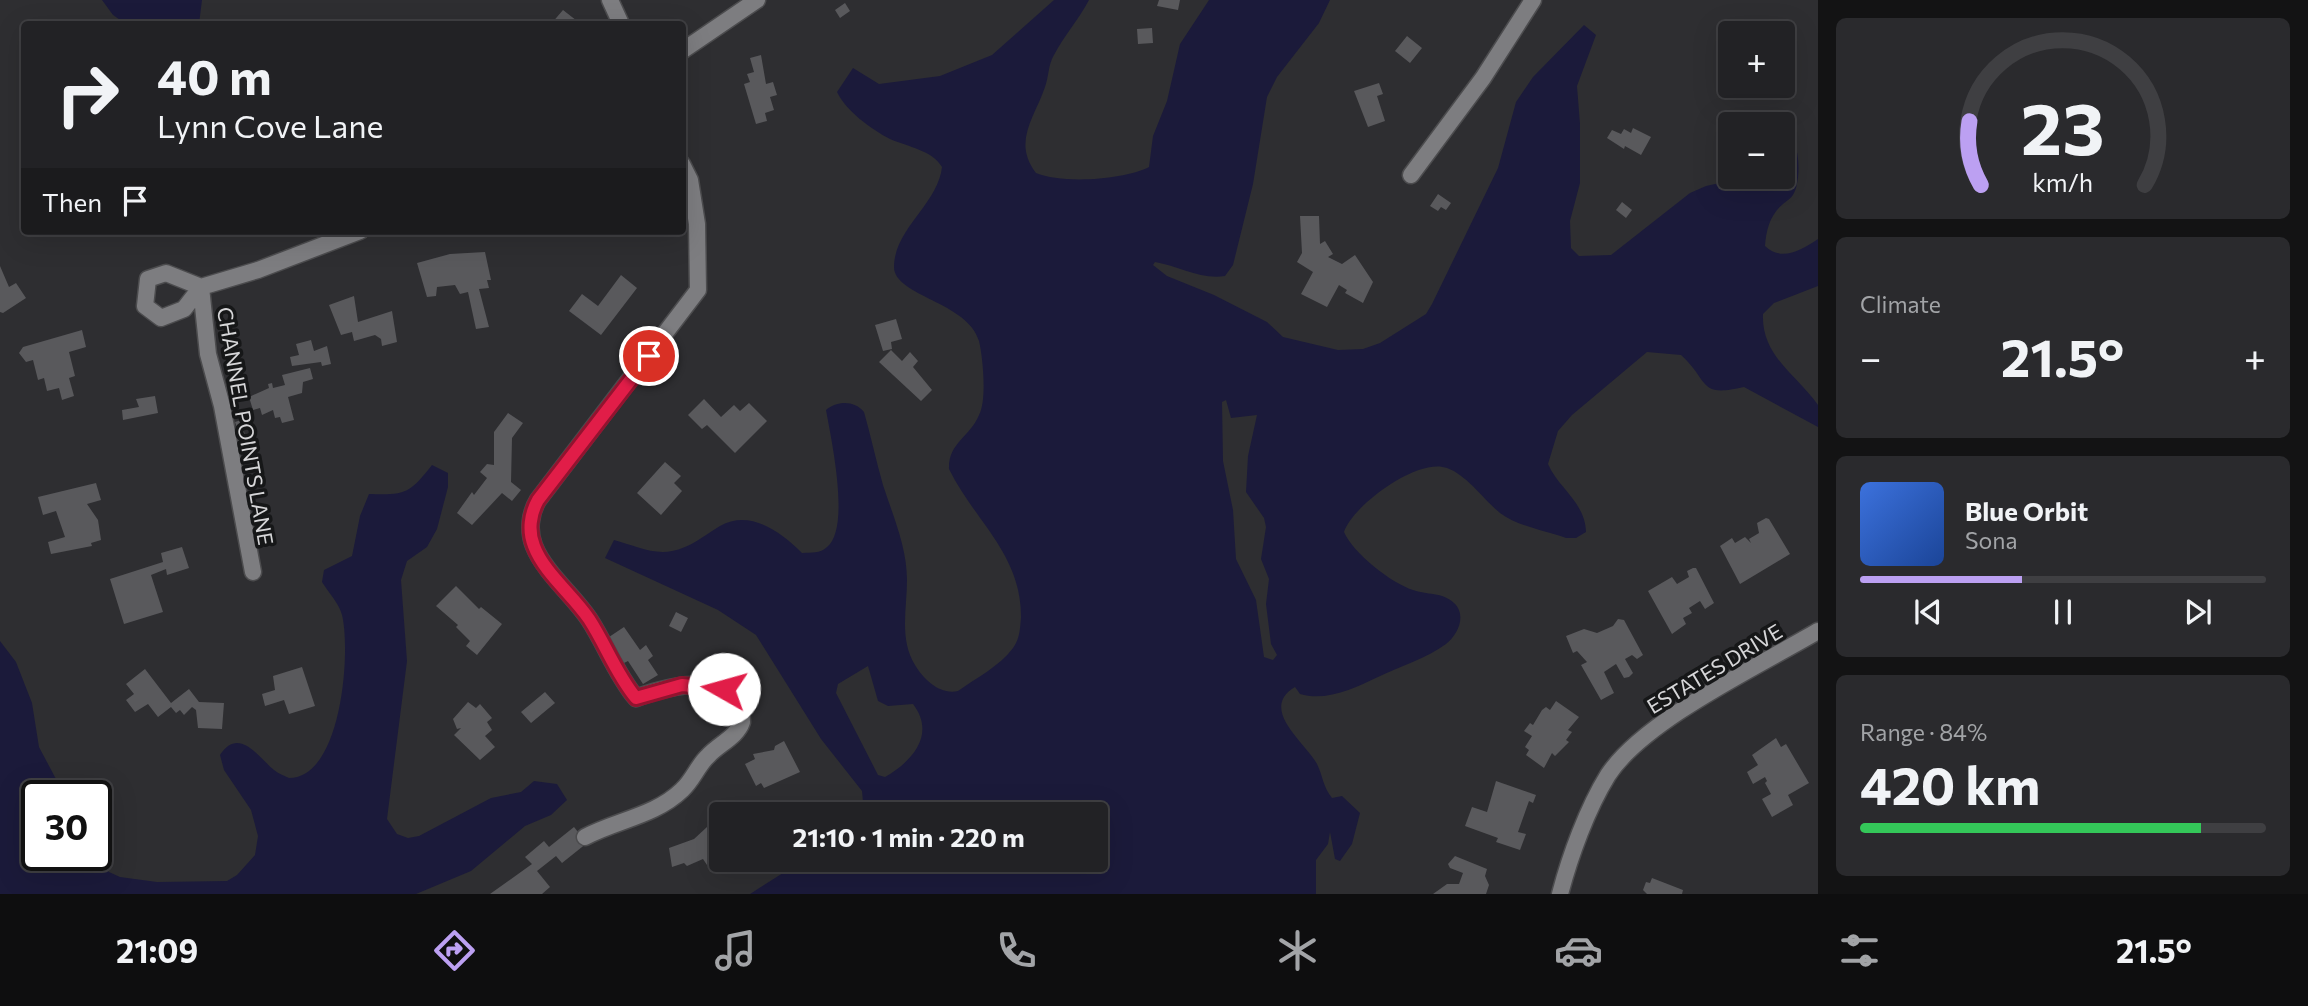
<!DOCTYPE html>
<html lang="en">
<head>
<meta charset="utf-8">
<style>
  :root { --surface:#222225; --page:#2a2a2d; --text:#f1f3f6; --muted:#a2a4a7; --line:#3f3f42; --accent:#bca0f2 }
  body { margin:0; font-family:Commissioner,sans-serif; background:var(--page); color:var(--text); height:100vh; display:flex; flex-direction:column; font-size:26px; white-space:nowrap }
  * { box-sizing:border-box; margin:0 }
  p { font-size:23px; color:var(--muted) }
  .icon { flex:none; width:38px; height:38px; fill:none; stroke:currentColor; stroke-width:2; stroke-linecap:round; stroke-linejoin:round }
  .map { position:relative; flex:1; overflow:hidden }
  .drawer { display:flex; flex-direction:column; gap:18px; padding:18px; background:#131314; width:490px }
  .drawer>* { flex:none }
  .banner { position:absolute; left:21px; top:21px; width:665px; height:214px; border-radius:7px; box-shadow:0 7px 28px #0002,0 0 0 2px var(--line); background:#222225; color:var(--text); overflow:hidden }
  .buttons { position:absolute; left:1718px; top:21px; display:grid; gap:14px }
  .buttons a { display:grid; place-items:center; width:77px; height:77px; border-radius:7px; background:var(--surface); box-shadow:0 7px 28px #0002,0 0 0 2px var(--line); font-size:35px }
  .speed { position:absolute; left:21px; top:780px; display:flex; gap:14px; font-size:35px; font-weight:700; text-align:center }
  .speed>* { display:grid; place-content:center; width:91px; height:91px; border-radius:50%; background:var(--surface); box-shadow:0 7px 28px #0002,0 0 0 2px var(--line); line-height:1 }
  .speed .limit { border:4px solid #111; border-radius:10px; background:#fff; color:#111 }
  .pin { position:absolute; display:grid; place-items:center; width:60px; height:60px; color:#fff; margin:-30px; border:4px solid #fff; border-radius:50%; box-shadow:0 2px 7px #0007 }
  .me { position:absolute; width:77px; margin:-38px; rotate:277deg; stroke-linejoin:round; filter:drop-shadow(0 0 5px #0008) }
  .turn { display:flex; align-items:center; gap:24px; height:147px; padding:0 21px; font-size:32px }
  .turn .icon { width:91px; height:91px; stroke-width:2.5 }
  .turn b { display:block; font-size:49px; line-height:60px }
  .then { display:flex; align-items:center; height:66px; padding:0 21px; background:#0003; gap:14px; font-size:26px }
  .big { font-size:52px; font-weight:700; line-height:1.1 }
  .drawer .tile { flex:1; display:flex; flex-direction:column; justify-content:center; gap:10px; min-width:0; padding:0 24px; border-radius:10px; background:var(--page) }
  .drawer .dial { align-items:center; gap:0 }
  .dial svg { height:182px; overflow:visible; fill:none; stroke:var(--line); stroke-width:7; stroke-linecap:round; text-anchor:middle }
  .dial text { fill:var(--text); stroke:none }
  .song { display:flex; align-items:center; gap:21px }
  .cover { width:84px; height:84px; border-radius:10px; background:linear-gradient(135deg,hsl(220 70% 55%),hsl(220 70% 35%)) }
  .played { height:7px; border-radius:4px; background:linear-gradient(90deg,var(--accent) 40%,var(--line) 40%) }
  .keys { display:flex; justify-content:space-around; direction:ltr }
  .heat { display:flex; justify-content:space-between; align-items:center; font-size:38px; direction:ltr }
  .charge { height:10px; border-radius:5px; background:linear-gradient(90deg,#34c759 84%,var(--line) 0) }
  .trip { position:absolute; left:709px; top:802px; width:399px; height:70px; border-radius:7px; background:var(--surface); box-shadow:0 7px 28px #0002,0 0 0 2px var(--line); font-weight:700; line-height:70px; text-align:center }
  .tab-bar { display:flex; height:112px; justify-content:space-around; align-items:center; background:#0e0e0f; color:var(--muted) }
  .tab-bar .icon { width:49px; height:49px }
  .tab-bar .selected { color:var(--accent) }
  .tab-bar b { font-size:32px; color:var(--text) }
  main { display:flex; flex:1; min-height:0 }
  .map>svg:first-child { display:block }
  .water { fill:#1b1a3a; fill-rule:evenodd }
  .building { fill:#59595c }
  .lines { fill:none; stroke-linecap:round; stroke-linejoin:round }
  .minor-casing { stroke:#4c4c4e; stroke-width:19 }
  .minor { stroke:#7d7d80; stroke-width:16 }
  .route-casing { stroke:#92132f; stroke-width:18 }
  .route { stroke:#e11d48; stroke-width:12 }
  .labels { text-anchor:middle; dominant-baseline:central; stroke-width:7; stroke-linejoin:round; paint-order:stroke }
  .street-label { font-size:21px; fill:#d6d6d8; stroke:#161718 }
</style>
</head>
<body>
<main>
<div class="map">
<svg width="1818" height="894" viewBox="0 0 1818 894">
  <rect width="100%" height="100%" fill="#2e2e31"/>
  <path class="water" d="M 102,0 L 202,0 L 199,24 L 126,24 L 113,15 Z
    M 1054,0 L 1089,0 C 1079,19 1064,36 1054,55 C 1048,65 1049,76 1045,87 C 1035,117 1012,142 1036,173 C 1062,184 1124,180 1149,167 L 1153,136 L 1167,101 L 1180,44 L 1209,0 L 1330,0 L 1319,23 L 1277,77 L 1267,97 L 1253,184 L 1233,265 L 1225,276 C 1201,280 1179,266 1155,262 L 1153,265 L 1167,276 L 1214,295 L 1267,322 L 1283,337 L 1338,350 L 1363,349 L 1380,343 L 1426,314 L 1432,304 L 1498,168 L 1516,102 L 1533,77 L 1584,25 L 1596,35 L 1577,86 L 1580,124 L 1580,183 L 1570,221 L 1571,248 L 1579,256 L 1611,255 L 1690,193 L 1706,186 L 1747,177 L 1783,177 L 1783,145 L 1794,143 C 1800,154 1800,182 1794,193 C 1792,198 1786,201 1782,205 C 1770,215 1766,231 1765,246 C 1781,262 1802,250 1818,239 L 1818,286 L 1774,303 L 1763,314 C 1761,356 1797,375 1818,405 L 1818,427 L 1744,387 C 1697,398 1710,381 1681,355 L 1647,352 L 1572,415 L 1558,431 L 1548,464 C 1559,489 1585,502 1586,532 L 1576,538 L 1566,538 C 1546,531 1517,526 1500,513 C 1484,500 1467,475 1447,468 C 1418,457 1353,505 1344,532 C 1353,553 1391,583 1413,590 C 1426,595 1443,592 1454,603 C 1467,615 1458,635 1446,644 C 1427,658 1399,667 1378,677 C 1355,688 1326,702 1300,694 L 1295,687 C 1258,709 1306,743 1317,764 C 1323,776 1323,787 1332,798 L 1342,796 L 1360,813 L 1352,844 L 1340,861 L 1335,859 L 1330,832 L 1328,844 L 1316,860 L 1316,894 L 750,894 L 805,859 L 1096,859 L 1096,814 L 864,814 L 862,791 L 821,739 L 756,635 L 718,610 L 605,558 L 614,540 C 633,545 653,555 672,551 C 690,548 705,535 720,526 C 750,509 781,532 802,553 C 811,552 820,554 827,547 C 851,528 831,438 826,410 C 837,401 854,400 864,412 C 871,436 876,461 883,485 C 893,516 907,547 907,580 C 907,608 899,639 915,665 C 924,680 940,695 958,691 C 976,678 1000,666 1013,648 C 1020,638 1020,629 1021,617 C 1021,553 975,522 949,469 C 948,443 970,437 979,415 C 987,400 983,358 979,341 C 968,302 894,296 894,267 C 894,229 938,204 942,167 C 932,150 908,147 890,139 C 871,129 846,111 837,92 L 853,68 L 879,84 L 940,76 L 992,55 ZM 1226,400 L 1231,418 L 1257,415 L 1248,456 L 1246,492 L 1264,518 L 1266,527 L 1261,559 L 1269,579 L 1266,604 L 1271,644 L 1277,655 L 1273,660 L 1264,657 L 1256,600 L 1236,559 L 1233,510 L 1223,461 L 1222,402 ZM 868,666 L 878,701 L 888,706 L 913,704 C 936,734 913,761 885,777 L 878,775 L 836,693 L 838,684 Z
    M 432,465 L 448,473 L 448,487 L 437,529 L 427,547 L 407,561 L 401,580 L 407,661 L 387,819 L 397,834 L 408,838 L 419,836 L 491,798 L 521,792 L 534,781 L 557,784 L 567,800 L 551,815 L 525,826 L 471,871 L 416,894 L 0,894 L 0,641 L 16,662 L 32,703 L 39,747 L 65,796 L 37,796 L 37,856 L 96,856 L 109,872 L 120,877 L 157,882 L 227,881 L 237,875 L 255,855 L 258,836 L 251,810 L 224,770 L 220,755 C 239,725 260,759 274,770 C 279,774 285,776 289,778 C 342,778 351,651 342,615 C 339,603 328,592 322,582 L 324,570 L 352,556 L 360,516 L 369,494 C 406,495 409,494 432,465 Z"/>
  <path class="building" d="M 1159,0 L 1180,0 L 1178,10 L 1157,6 Z
    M 845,3 L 850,11 L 840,18 L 835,10 Z
    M 563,10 L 581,24 L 551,24 Z
    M 1152,28 L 1153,43 L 1138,44 L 1137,29 Z
    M 1407,36 L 1422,48 L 1410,63 L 1395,51 Z
    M 761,55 L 766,84 L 773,82 L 777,95 L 770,97 L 774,110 L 765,113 L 767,121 L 756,124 L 744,84 L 750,82 L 747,74 L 754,72 L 750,58 Z
    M 1379,83 L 1383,94 L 1377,96 L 1385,121 L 1368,127 L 1354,91 Z
    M 1633,128 L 1651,137 L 1641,155 L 1625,146 L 1624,149 L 1607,138 L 1612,130 L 1621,134 L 1624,129 L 1631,133 Z
    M 1438,194 L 1451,203 L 1446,210 L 1441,207 L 1438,211 L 1430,206 Z
    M 1622,202 L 1632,210 L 1626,218 L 1616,210 Z
    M 1300,216 L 1319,216 L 1320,244 L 1325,241 L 1333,254 L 1328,257 L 1342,264 L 1355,255 L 1373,282 L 1363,303 L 1345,293 L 1347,290 L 1339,285 L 1327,307 L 1301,294 L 1313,272 L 1297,262 L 1302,253 Z
    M 485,252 L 491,280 L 487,280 L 489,288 L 479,289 L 489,327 L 476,329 L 468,292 L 460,294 L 455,285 L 437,287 L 436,296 L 427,297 L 417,263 L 450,254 Z
    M 0,266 L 9,287 L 16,283 L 26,298 L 3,313 L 0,312 Z
    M 621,275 L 637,288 L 601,335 L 569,311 L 582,294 L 598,306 Z
    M 354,296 L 358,322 L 392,311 L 397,342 L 382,346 L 381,339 L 375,335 L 354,341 L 352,332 L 341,335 L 329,305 Z
    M 896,319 L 902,339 L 891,342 L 892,349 L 883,351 L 875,325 Z
    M 82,330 L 86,347 L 69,352 L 75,376 L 69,378 L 74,396 L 62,400 L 59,388 L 47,391 L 44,378 L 38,380 L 33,360 L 26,362 L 19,353 L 23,347 Z
    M 311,340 L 314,351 L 327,346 L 331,364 L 322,366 L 321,362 L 292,366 L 290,357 L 299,355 L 296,344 Z
    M 891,350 L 902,361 L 910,352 L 918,361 L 913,367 L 932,390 L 921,401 L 879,362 Z
    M 310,368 L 313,379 L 303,382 L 302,393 L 288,397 L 294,420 L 282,423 L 280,417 L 275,418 L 273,410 L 262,415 L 260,408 L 253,410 L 249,397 L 269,388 L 268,384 L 272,383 L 273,388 L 285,385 L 282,375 Z
    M 155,396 L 158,413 L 123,420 L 122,410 L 139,407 L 136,399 Z
    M 704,399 L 721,417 L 734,405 L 740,411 L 749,403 L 767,421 L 735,453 L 707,425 L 702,429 L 688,415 Z
    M 508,413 L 523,423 L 512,438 L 511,482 L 521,490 L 512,501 L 502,493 L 472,525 L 457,513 L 472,492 L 474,495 L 487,478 L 480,472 L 487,464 L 494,465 L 494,432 Z
    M 241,420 L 247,443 L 237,446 L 233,430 L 237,428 L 235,422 Z
    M 665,462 L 681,476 L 674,483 L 682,491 L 661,515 L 637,493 Z
    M 96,483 L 101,500 L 87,504 L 98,520 L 101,540 L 91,543 L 92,546 L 51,554 L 48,542 L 65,537 L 56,511 L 43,515 L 38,497 Z
    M 1766,518 L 1769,519 L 1790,554 L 1740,584 L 1720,546 L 1732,538 L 1735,543 L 1745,537 L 1751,543 L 1749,539 L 1759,533 L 1757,523 Z
    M 182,547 L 189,568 L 167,575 L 166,569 L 151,575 L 163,612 L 124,624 L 110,579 L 163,562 L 161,553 Z
    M 1693,568 L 1696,568 L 1714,603 L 1705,609 L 1700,601 L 1689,608 L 1692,613 L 1683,618 L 1686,624 L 1672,634 L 1648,591 L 1672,577 L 1677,584 L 1689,577 L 1687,571 Z
    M 456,586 L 479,609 L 481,607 L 502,624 L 477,655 L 466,646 L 470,641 L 456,627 L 458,625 L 436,606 Z
    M 676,612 L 688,618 L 681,632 L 669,626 Z
    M 1618,619 L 1624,620 L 1643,655 L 1637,659 L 1632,655 L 1625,659 L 1633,673 L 1629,677 L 1624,678 L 1616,664 L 1604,672 L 1614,693 L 1601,700 L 1581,665 L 1587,662 L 1577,651 L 1573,653 L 1566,636 L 1584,629 L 1597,633 L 1613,626 Z
    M 624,627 L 640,650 L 646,645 L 653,656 L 648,660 L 658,675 L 643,684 L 628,661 L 622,664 L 606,639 Z
    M 302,667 L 315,706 L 289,714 L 284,700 L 265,706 L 262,694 L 275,690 L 273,676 Z
    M 145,669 L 171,703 L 189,689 L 199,702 L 224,703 L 222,729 L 198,728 L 196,710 L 192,707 L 184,715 L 180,710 L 176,713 L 171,707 L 158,717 L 148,704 L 135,712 L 126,700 L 134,694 L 126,684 Z
    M 545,692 L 555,703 L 531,723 L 521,712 Z
    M 1556,701 L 1579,717 L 1568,730 L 1572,732 L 1566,740 L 1569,742 L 1555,756 L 1552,753 L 1544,768 L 1526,755 L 1529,750 L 1525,747 L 1532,736 L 1524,731 L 1530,723 L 1533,725 L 1542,710 L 1546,707 L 1550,710 Z
    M 468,702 L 476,708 L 480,704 L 492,718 L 487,722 L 492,730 L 485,736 L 495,747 L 480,760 L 454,735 L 461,728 L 457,729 L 453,719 Z
    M 1776,738 L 1781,747 L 1786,744 L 1809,783 L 1788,795 L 1793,805 L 1772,817 L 1762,799 L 1771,794 L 1765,783 L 1767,781 L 1765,777 L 1753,784 L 1747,772 L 1758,765 L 1752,755 Z
    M 784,741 L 800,772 L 764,788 L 761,783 L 756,786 L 745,764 L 755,759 L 753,754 L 774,750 L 775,746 Z
    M 1496,781 L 1536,795 L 1533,803 L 1529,801 L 1518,832 L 1526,834 L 1520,850 L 1496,842 L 1498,838 L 1465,826 L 1472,807 L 1487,812 Z
    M 574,827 L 587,843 L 562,863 L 556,856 L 537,871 L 550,887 L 542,894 L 490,894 L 532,864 L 525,857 L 544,841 L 549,847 Z
    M 707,827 L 720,841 L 712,847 L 716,865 L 707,865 L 703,859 L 687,866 L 684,863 L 672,867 L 669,848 L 694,839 Z
    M 1455,856 L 1487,869 L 1485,876 L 1489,885 L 1486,894 L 1433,894 L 1447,884 L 1459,884 L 1463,873 L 1450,868 L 1448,864 Z
    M 1652,878 L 1683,890 L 1682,894 L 1647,894 L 1643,890 L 1646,882 L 1650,883 Z"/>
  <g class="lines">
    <defs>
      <path id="minor" d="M 610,0 L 621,24
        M 682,51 L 757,0
        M 1411,175 L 1483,78 L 1533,0
        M 201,287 L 166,273 L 148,279 L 145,306 L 161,318 L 184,309 L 201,287 L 258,270 L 360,231
        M 201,287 L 208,354 L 222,406 L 253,572
        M 585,837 C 617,820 655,816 682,790 C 693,780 698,765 708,756 C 719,744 737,737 742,722 C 741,667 668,686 636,698 C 616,674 606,645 589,619 C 573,595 545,573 534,546 C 528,531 530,513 538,500 L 698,290 L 697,224 L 690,180 L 682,164
        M 1560,894 C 1570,856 1587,809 1608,775 C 1644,720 1759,666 1818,631"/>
    </defs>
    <use href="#minor" class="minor-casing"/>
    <use href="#minor" class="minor"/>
  </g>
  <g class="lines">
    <defs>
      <path id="route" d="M 649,356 L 538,500 C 530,514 528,531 534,546 C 544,573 573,595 589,619 C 606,645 616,674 636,698 L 682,685 L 724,689"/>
    </defs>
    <use href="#route" class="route-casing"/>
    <use href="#route" class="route"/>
  </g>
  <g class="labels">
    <g class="street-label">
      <text transform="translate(246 426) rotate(80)">CHANNEL POINTS LANE</text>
      <text transform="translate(1714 668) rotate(-31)">ESTATES DRIVE</text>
    </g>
  </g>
</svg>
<div class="buttons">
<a>+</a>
<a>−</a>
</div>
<div class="speed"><div class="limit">30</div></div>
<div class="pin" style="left:649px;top:356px;background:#d93025"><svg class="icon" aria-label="arrive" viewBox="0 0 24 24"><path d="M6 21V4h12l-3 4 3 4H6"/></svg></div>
<svg class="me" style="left:724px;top:689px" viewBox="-20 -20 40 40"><circle r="19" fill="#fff"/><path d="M0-13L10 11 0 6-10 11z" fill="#e11d48"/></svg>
<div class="trip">21:10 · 1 min · 220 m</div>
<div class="banner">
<div class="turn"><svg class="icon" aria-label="right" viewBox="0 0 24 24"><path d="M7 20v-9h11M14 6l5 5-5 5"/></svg><div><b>40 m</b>Lynn Cove Lane</div></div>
<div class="then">Then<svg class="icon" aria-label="arrive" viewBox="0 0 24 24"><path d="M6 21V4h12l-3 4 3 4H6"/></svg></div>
</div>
</div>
<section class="drawer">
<div class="tile dial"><svg viewBox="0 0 100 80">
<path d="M14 69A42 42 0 1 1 86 69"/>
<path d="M14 69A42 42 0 0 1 9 41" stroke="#bca0f2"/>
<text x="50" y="56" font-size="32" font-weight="700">23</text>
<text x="50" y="72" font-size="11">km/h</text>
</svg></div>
<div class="tile"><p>Climate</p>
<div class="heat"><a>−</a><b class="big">21.5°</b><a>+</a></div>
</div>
<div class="tile">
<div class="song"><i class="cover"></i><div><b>Blue Orbit</b><p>Sona</p></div></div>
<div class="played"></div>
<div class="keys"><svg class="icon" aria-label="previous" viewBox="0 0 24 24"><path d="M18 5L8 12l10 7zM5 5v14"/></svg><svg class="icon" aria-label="pause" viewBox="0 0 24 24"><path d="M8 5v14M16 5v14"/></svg><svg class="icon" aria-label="next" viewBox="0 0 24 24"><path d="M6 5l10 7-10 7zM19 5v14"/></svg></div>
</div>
<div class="tile"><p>Range · 84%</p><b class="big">420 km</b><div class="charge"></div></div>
</section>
</main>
<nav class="tab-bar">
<b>21:09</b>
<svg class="icon selected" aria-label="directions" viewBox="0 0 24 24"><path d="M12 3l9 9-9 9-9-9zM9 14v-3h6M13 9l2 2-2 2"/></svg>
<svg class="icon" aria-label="music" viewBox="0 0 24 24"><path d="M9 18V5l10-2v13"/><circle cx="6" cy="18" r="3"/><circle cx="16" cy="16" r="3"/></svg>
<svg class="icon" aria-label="phone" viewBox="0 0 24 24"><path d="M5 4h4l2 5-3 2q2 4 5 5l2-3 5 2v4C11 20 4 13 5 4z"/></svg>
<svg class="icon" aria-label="climate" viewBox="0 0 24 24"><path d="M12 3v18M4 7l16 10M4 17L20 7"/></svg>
<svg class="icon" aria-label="car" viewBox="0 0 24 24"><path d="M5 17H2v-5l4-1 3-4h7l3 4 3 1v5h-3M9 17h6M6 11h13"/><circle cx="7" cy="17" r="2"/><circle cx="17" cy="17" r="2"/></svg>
<svg class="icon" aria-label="filters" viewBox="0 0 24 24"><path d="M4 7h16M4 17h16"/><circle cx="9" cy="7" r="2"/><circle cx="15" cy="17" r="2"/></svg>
<b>21.5°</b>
</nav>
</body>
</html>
